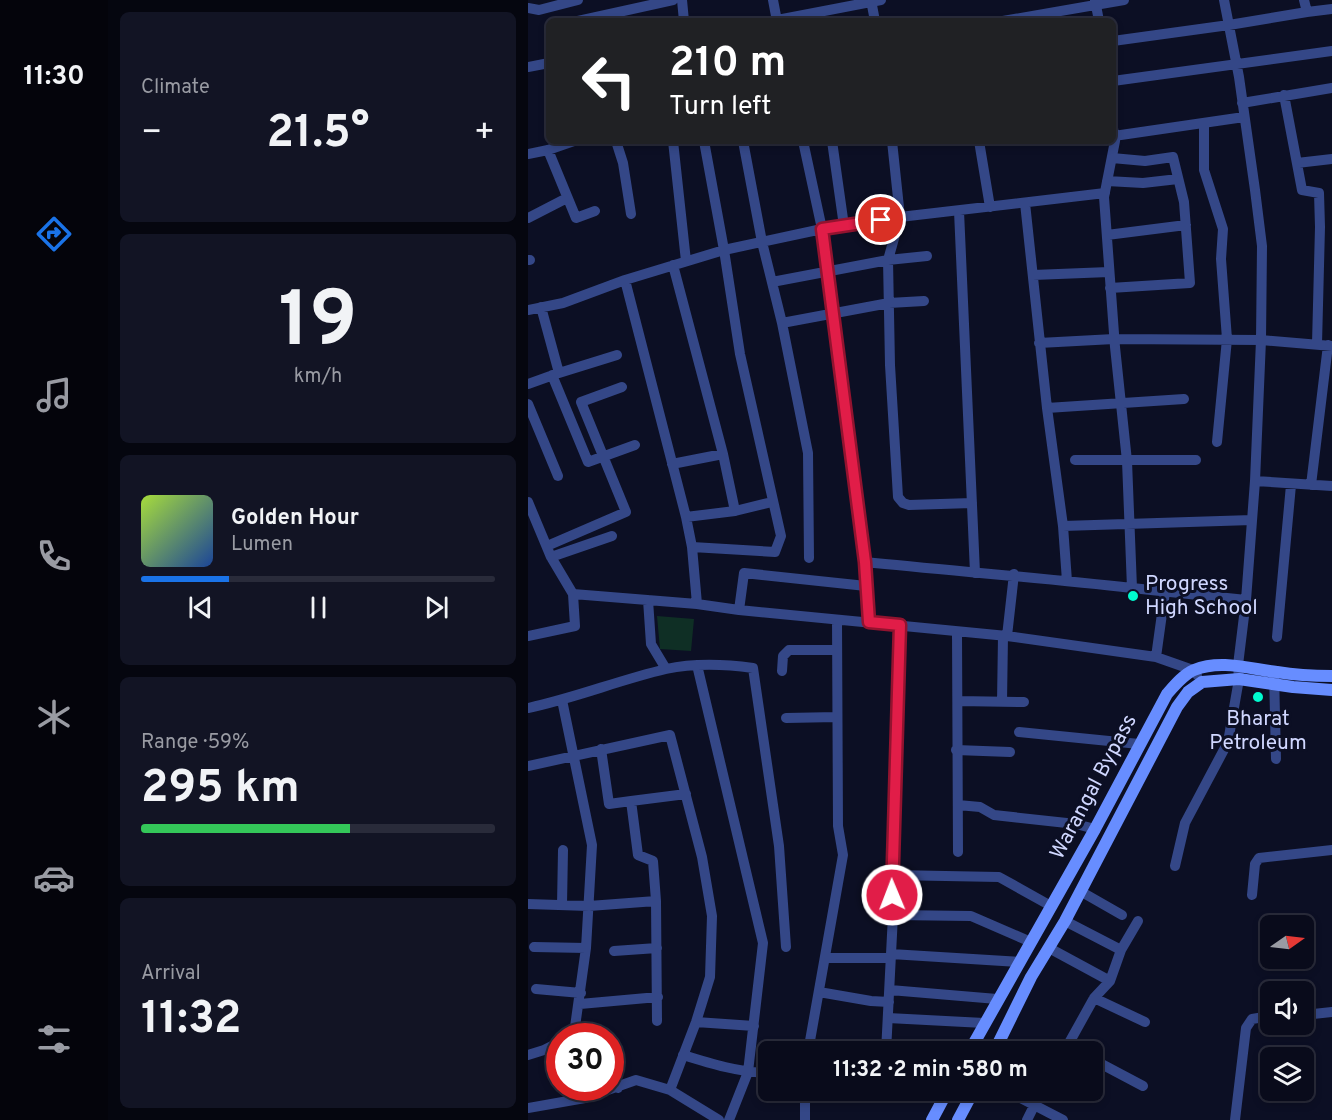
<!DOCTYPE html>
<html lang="en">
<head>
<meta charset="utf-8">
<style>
  :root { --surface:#090b1b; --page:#121424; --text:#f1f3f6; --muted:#999ba3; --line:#292b3a; --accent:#1a73e8 }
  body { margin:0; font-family:Overpass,sans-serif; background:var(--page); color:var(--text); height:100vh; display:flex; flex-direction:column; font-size:22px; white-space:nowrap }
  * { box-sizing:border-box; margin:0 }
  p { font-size:20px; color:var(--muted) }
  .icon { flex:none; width:33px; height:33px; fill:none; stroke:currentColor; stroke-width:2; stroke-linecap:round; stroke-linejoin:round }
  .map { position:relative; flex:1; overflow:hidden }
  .panel { display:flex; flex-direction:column; gap:12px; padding:12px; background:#05060f; width:420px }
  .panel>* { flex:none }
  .banner { position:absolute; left:18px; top:18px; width:570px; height:126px; border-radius:9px; box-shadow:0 3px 9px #0003,0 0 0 2px var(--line); background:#202124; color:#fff; overflow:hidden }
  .needle { width:39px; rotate:76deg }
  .fabs { position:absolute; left:732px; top:915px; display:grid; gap:12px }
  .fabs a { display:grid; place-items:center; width:54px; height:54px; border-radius:9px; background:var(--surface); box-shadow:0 3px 9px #0003,0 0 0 2px var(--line); font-size:30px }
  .speed { position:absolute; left:18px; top:1023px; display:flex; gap:12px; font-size:30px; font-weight:700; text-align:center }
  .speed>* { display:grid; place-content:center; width:78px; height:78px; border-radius:50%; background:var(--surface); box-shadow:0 3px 9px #0003,0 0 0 2px var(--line); line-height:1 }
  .speed .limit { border:9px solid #d22; background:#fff; color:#111 }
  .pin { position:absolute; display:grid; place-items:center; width:51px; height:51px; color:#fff; margin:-26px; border:3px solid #fff; border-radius:50%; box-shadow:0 2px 6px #0007 }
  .me { position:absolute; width:66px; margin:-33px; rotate:359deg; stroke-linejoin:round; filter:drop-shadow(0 0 4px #0008) }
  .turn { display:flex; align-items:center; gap:21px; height:126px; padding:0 24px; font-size:27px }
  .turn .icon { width:78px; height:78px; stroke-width:2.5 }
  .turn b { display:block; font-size:42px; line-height:51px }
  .big { font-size:45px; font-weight:700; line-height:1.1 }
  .panel .card { flex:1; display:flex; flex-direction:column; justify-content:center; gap:9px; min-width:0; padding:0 21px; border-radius:9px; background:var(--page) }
  .panel .dial { align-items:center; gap:0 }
  .dial b { font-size:78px; line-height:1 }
  .song { display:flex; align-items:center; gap:18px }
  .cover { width:72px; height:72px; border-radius:9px; background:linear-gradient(135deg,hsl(80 70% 55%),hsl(220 70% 35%)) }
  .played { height:6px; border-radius:3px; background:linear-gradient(90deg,var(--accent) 25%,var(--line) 25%) }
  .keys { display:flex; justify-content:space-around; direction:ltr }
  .heat { display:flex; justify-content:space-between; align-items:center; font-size:33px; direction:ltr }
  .charge { height:9px; border-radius:4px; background:linear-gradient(90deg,#34c759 59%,var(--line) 0) }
  .trip { position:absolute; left:230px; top:1041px; width:345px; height:60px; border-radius:9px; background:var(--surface); box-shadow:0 3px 9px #0003,0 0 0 2px var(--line); font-weight:700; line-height:60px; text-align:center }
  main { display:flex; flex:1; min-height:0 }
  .tab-bar { display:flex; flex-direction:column; width:108px; justify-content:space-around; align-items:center; background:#04040b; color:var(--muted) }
  .tab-bar .icon { width:42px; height:42px }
  .tab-bar .on { color:var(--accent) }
  .tab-bar b { font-size:27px; color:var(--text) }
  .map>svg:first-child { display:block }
  .green { fill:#0f2f25 }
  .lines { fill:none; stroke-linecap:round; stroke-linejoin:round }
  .minor { stroke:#344787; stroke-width:10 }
  .secondary { stroke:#678dff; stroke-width:12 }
  .route-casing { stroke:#92132f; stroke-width:15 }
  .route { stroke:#e11d48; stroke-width:10 }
  .poi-dot { fill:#00fbcf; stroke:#0c0f24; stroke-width:2 }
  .labels { text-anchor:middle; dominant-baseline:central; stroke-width:6; stroke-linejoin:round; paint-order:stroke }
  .poi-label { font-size:21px; fill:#d0d7ff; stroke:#0c0f24; text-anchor:start }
  .street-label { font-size:21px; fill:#d0d7ff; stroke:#0c0f24 }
</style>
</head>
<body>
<main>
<nav class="tab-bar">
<b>11:30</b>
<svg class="icon on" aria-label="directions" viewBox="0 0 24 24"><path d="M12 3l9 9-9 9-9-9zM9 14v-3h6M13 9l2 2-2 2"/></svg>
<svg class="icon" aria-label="music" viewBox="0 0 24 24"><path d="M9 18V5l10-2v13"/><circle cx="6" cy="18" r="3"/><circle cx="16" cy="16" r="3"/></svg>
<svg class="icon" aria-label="phone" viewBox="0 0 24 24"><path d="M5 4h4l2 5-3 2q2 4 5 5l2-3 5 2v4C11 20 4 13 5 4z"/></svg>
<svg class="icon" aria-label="climate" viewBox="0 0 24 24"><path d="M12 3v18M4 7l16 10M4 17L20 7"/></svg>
<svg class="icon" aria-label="car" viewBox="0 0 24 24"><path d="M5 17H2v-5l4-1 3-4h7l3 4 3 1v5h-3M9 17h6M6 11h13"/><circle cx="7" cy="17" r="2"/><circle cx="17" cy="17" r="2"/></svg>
<svg class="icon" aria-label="filters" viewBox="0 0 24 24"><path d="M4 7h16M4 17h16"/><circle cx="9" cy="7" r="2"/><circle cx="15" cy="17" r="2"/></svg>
</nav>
<section class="panel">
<div class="card"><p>Climate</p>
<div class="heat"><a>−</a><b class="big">21.5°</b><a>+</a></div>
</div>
<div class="card dial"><b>19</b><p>km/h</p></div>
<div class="card">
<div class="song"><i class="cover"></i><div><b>Golden Hour</b><p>Lumen</p></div></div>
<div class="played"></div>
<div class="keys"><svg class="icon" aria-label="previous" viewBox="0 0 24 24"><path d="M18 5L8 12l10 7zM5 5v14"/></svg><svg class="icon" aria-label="pause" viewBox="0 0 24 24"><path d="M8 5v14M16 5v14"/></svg><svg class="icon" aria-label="next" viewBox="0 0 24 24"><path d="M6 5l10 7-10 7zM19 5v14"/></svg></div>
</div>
<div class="card"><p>Range · 59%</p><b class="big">295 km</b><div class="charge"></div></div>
<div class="card"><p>Arrival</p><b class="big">11:32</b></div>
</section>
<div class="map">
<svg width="804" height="1120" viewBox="0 0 804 1120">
  <rect width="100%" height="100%" fill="#0c0f24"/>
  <path class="green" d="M 129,616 L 166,619 L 163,651 L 132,649 Z"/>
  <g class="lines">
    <path class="minor" d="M 154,0 L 156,21
      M 245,0 L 249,21
      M 343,0 L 347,21
      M 567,0 L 571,21
      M 696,0 L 711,77 L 727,190 L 734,246 L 733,340 L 804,346
      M 0,8 L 11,10 L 50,0
      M 779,12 L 804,9
      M 50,21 L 145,0
      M 244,21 L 353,0
      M 475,21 L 596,0
      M 585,41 L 701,25 L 779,12 L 776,0
      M 0,67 L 21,63
      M 585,81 L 804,51
      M 756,95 L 774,190 L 791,193 L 792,227 L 789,344
      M 714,103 L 804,88
      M 676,123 L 676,170 L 695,229 L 693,259 L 699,339 L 689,442
      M 585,128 L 587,141 L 576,197 L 587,347 L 599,461 L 604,588 L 718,600
      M 586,136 L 716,117
      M 88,141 L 95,163 L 103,214
      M 145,141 L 158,261
      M 215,141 L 234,242 L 254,323 L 280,453 L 281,558
      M 275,141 L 294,229 L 300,271 L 337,562 L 341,622
      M 304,141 L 316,226
      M 364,141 L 372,217 L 360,260 L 362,365 L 370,497 L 375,503 L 381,505 L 444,503
      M 451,141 L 462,207
      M 20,150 L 48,218 L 67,211
      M 0,154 L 20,150 L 46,141
      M 769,163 L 804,159
      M 579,181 L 615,183 L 650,179
      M 497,203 L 519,408 L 656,399
      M 431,211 L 447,573
      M 0,218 L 39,198
      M 579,235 L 658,225
      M 0,260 L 2,260
      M 145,265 L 195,454 L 207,511
      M 505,275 L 581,272
      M 97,280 L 158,517 L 164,547 L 169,604
      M 244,282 L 360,260 L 399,256
      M 582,288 L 662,283 L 656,202 L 645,157 L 617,161 L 584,158
      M 13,307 L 31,373 L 89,355
      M 0,310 L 35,303 L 97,280 L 196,250 L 294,229 L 372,217 L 577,193
      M 254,323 L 361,303 L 396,301
      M 511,343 L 586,339 L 733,340 L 727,481 L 718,600 L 710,665 L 711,679 L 700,742 L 657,823 L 647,866
      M 24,375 L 60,462 L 107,445
      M 0,384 L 28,374
      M 0,404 L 30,476
      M 519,408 L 535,526 L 539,581
      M 547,460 L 668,460
      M 144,464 L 195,454
      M 727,481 L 804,486
      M 783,485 L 800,345
      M 0,502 L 23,557 L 45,594 L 169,604 L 211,610 L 479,636 L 628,657 L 665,670 L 669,675
      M 158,517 L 207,511 L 244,502
      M 535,526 L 724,520
      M 19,546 L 98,512 L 53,402 L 94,387
      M 164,547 L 247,552 L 253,536 L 212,354 L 196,250 L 176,141
      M 23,557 L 84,536
      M 337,562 C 426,571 515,578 604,588
      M 120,600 L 123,644 L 138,669
      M 211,610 L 216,573 L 338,586
      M 429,632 L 430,852
      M 0,636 L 47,626 L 45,594
      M 479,636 L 486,574
      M 749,637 L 763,485
      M 628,657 L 637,592
      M 169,665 L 235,943 L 220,1072 L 201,1120
      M 254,671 L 255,656 L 261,650 L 309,650
      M 746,672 L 748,759
      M 34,700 L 64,845 L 58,948 L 46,1034 L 41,1036
      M 430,701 L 496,702
      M 474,702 L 475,636
      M 0,708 C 47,698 91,680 138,669 C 166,663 196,664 225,668 L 251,846 L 258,947
      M 258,718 L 309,717
      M 491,732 L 611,744
      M 73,749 L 81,804 L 103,801 L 110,855 L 125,861 L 128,901 L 129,1021
      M 428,750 L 482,752
      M 0,766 L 142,735 L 174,857 L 184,916 L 182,977 L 168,1022 L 142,1090
      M 103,801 L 158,794
      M 430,805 L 452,807 L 466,815 L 548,824 L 567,829
      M 364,875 L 471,877 L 523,906
      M 552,891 L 594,915
      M 724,895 L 727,864 L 731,858 L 804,850
      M 0,904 L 61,906 L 128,901
      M 34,905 L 35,850
      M 365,915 L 443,916 L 503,942
      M 537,921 L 593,950
      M 6,947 L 58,948
      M 521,948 L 582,981
      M 86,951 L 129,948
      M 363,954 L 492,962
      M 297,958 L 363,958
      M 8,989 L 53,993
      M 362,990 L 469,999
      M 291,992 L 343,1001 L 361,1002
      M 566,998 L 582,981 L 593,950 L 610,921
      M 52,1004 L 130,997
      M 776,1015 L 804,1012
      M 360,1018 L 456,1023
      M 168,1022 L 226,1026
      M 280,1052 L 315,855 L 310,826 L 309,620
      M 358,1052 L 365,915 L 364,875 L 371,625
      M 536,1052 L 566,998 L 617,1022
      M 0,1055 L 16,1050 L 32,1042
      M 155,1055 C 184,1064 210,1072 240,1073
      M 82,1057 L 90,1088
      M 564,1059 L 615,1086
      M 277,1090 L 277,1120
      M 477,1090 L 535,1120
      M 0,1108 L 57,1098 L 108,1080 L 142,1090 L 191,1120
      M 499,1120 L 514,1090
      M 707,1120 L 718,1028 L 724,1019 L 742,1016"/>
    <path class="secondary" d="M 441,1052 L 567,829 L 639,694 C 646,686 656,674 666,670 C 693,659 722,669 749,672 C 767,675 785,676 804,676
      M 466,1052 L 503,977 L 537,921 L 649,707 L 660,692 L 674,682 L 711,679 L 765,687 L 804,690
      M 404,1120 L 420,1090
      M 430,1120 L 446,1090"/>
  </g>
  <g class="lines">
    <defs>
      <path id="route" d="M 353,220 L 294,229 L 337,562 L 341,622 L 372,625 L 364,895"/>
    </defs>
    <use href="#route" class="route-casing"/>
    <use href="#route" class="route"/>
  </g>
  <g class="poi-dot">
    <circle cx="605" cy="596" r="6"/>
    <circle cx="730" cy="697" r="6"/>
  </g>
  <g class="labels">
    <g class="poi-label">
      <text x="617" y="584">Progress<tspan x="617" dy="24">High School</tspan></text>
      <text x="730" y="719" text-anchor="middle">Bharat<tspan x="730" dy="24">Petroleum</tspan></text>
    </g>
    <g class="street-label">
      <text transform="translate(566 787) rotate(-62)">Warangal Bypass</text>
    </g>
  </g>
</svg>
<div class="fabs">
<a><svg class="needle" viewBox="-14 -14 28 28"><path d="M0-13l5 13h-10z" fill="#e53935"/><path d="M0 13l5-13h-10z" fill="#999ba3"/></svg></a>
<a><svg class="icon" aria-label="sound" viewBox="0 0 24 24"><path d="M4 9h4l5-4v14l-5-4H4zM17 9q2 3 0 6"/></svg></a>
<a><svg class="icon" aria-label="layers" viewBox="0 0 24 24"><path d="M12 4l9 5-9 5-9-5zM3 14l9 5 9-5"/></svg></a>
</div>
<div class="speed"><div class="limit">30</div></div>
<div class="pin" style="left:353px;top:220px;background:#d93025"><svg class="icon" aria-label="arrive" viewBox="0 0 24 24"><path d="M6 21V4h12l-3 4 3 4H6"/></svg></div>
<svg class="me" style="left:364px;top:895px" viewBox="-20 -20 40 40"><circle r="17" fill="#e11d48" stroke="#fff" stroke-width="3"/><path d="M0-11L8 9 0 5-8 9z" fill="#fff"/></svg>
<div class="trip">11:32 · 2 min · 580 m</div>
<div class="banner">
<div class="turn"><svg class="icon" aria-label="left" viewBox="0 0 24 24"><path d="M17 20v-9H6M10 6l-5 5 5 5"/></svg><div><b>210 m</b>Turn left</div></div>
</div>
</div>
</main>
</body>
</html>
